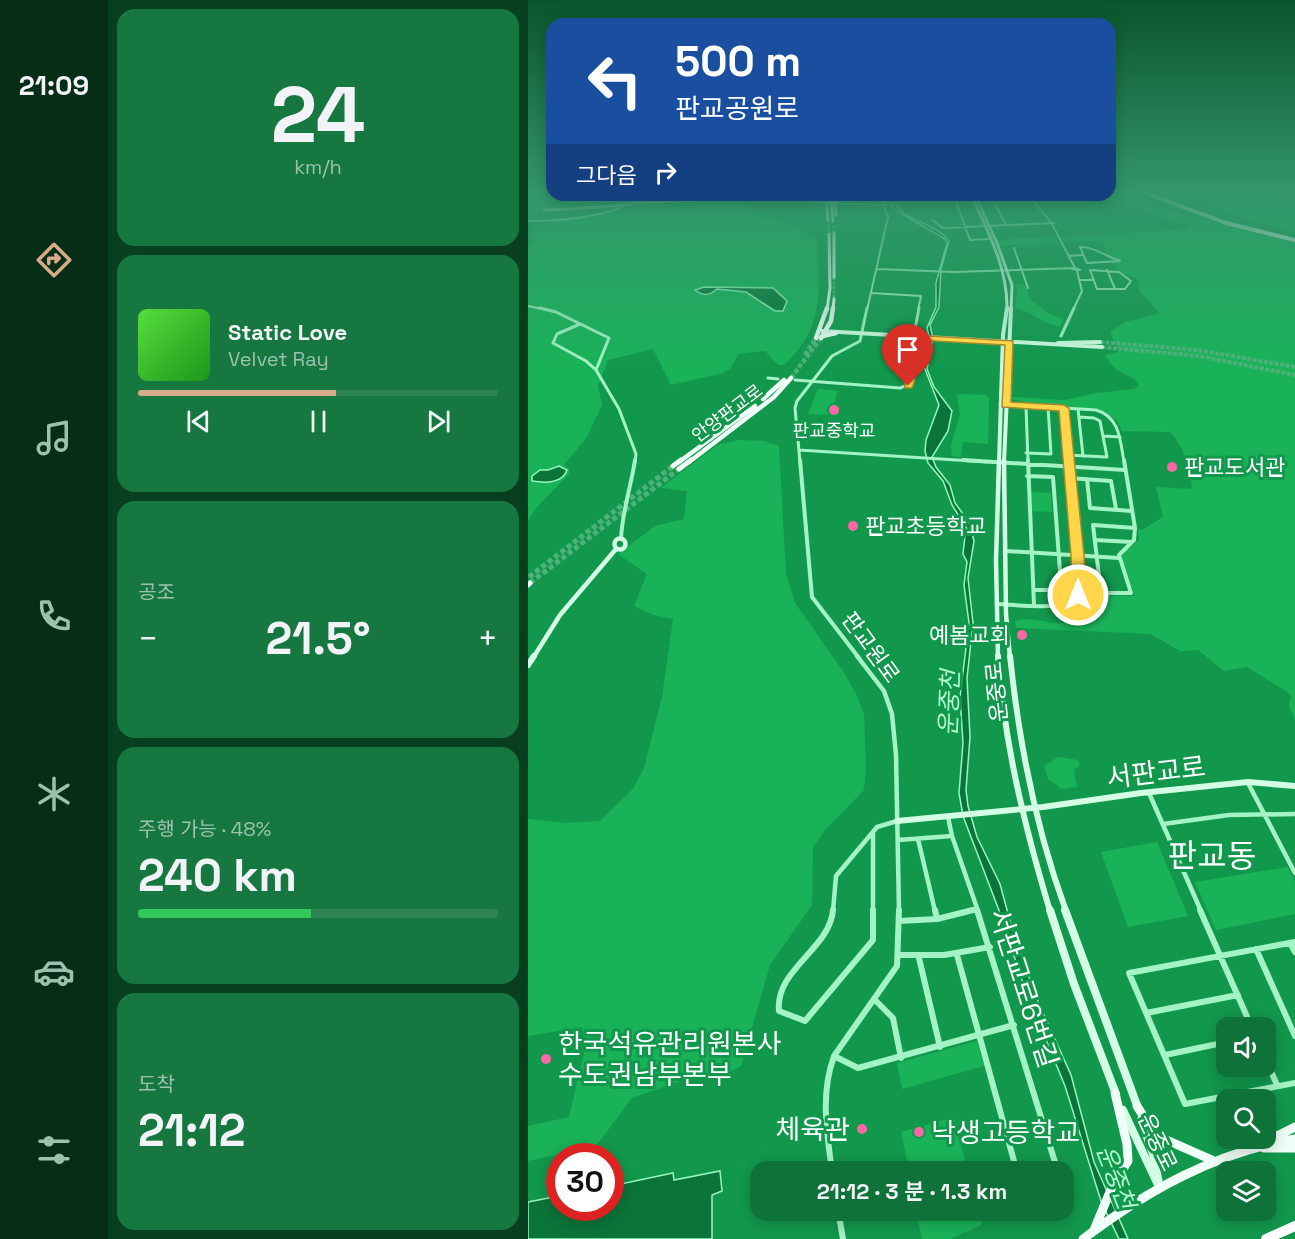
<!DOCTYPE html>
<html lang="ko">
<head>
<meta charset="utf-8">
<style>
  :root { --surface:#0e7239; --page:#177741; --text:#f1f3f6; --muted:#9bc2ae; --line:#2e8453; --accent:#d6ab8b }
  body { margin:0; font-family:"Space Grotesk","Noto Sans KR",sans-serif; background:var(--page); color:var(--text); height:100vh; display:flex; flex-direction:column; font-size:22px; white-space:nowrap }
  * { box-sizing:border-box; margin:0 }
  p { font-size:20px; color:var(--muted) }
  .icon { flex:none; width:33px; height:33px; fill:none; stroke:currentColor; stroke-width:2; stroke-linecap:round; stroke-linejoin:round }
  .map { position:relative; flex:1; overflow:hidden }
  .panel { display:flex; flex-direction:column; gap:9px; padding:9px; background:#083f1f; width:420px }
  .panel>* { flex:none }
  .top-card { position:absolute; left:18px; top:18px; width:570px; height:183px; border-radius:18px; box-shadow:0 3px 15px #0003; background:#1a4fa0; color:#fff; overflow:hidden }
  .fabs { position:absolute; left:688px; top:1017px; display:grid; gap:12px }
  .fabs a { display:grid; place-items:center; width:60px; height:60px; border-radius:12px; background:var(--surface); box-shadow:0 3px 15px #0003; font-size:30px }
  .speed { position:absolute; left:18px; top:1143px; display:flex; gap:12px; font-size:30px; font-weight:700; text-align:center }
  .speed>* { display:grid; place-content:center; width:78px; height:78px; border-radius:50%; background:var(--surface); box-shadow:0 3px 15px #0003; line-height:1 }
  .speed .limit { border:9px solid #d22; background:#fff; color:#111 }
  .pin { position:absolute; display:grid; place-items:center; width:51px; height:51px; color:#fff; margin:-62px -26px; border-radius:50% 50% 50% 0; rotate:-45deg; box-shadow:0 0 6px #0007 }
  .pin .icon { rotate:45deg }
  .me { position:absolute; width:66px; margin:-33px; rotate:0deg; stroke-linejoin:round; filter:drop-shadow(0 0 4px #0008) }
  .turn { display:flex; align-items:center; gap:21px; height:126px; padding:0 30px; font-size:27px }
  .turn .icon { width:78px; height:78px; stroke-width:2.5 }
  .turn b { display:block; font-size:42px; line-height:51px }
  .then { display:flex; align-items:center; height:57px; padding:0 30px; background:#0003; gap:12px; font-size:22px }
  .big { font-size:45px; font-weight:600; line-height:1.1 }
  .panel .tile { flex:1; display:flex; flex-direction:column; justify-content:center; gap:9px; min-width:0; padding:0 21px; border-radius:18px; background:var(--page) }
  .panel .dial { align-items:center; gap:0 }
  .dial b { font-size:78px; line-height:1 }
  .song { display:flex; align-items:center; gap:18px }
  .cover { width:72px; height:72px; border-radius:9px; background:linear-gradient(135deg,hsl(110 70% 55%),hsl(120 70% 35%)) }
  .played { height:6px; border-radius:3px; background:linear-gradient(90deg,var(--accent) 55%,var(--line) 55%) }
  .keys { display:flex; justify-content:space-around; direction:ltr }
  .heat { display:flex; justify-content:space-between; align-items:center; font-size:33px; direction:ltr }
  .charge { height:9px; border-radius:4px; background:linear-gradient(90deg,#34c759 48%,var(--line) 0) }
  .trip { position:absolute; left:222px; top:1161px; width:324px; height:60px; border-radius:18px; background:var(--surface); box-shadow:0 3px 15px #0003; font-weight:600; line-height:60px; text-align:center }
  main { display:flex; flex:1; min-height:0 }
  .tab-bar { display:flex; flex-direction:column; width:108px; justify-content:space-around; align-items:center; background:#062e17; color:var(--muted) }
  .tab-bar .icon { width:42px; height:42px }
  .tab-bar .current { color:var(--accent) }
  .tab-bar b { font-size:27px; color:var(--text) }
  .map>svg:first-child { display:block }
  .green { fill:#1ab259 }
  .water { fill:#0b7439; stroke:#96f6bd; stroke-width:1.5 }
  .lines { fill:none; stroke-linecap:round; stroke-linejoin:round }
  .stream { stroke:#96f6bd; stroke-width:1.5 }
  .secondary-tunnel-far1 { stroke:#4db279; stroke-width:3; stroke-dasharray:3 1.5; stroke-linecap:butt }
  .secondary-tunnel { stroke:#4db279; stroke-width:4; stroke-dasharray:4 1.5; stroke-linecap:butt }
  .primary-tunnel-far2 { stroke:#4db279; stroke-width:3; stroke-dasharray:3 1.5; stroke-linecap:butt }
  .primary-tunnel-far1 { stroke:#4db279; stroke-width:4.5; stroke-dasharray:4.5 2; stroke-linecap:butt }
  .primary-tunnel { stroke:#4db279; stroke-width:5; stroke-dasharray:5 3; stroke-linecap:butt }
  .street-far4 { stroke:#a4f3c5; stroke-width:2 }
  .street-far3 { stroke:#a4f3c5; stroke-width:3 }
  .street-far2 { stroke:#a4f3c5; stroke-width:4 }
  .street-far1 { stroke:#a4f3c5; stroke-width:4.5 }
  .street { stroke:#a4f3c5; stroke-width:6 }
  .secondary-far4 { stroke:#d3fde5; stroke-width:3 }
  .secondary-far3 { stroke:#d3fde5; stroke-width:4 }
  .secondary-far2 { stroke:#d3fde5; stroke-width:4.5 }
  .secondary-far1 { stroke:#d3fde5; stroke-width:6 }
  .secondary { stroke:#d3fde5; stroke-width:8 }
  .primary-far3 { stroke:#f0fff7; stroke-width:3 }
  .primary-far2 { stroke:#f0fff7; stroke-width:4.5 }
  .primary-far1 { stroke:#f0fff7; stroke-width:5 }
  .primary { stroke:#f0fff7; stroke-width:9 }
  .highway-far1 { stroke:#fff; stroke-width:4 }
  .highway { stroke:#fff; stroke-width:10 }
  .route { fill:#ffd54a; stroke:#a68a30; stroke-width:1.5 }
  .poi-dot { fill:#ff66a7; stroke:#12984c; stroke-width:2 }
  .labels { text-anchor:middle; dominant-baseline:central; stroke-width:6; stroke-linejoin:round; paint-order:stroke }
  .far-street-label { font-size:18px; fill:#fff; stroke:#12984c }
  .far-poi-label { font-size:18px; fill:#fff; stroke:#12984c }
  .poi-label { font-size:22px; fill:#fff; stroke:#12984c; text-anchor:start }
  .street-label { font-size:22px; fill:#fff; stroke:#12984c }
  .water-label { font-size:24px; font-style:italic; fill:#b0face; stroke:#12984c }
  .near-street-label { font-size:27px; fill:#fff; stroke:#12984c }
  .near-poi-label { font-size:27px; fill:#fff; stroke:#12984c; text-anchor:start }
  .near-quarter-label { font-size:32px; fill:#fff; stroke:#12984c }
</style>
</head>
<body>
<main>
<nav class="tab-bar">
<b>21:09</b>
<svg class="icon current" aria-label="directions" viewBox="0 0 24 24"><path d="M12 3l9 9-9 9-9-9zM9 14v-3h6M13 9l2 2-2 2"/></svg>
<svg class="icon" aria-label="music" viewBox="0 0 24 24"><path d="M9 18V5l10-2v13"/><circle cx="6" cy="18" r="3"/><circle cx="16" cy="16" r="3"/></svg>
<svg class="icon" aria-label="phone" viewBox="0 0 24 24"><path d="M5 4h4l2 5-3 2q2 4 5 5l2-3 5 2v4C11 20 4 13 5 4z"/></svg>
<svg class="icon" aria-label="climate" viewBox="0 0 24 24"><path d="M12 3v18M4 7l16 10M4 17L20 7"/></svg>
<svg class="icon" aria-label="car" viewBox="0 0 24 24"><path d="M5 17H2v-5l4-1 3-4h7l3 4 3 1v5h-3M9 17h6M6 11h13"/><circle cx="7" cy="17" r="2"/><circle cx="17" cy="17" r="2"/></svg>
<svg class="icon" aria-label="filters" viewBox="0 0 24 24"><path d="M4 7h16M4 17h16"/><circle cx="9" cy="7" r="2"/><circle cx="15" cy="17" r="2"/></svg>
</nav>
<section class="panel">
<div class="tile dial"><b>24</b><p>km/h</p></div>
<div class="tile">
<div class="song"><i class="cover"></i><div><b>Static Love</b><p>Velvet Ray</p></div></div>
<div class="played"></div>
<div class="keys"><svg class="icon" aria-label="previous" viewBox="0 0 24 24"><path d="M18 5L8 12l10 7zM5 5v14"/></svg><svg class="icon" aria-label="pause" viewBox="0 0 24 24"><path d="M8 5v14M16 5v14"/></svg><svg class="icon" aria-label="next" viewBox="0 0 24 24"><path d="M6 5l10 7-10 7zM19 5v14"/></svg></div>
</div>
<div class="tile"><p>공조</p>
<div class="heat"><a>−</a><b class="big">21.5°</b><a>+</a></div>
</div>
<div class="tile"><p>주행 가능 · 48%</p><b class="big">240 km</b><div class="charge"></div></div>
<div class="tile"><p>도착</p><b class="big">21:12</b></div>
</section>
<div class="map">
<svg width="767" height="1239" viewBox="0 0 767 1239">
  <rect width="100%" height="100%" fill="#12984c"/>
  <path class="green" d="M 0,192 L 24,192 L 24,195 L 105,195 L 103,201 L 97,203 L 96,200 L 0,217 Z
    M 582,192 L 660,216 L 767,242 L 767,720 L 761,706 L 763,696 L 758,691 L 719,667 L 696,671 L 670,650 L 652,651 L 623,634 L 488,628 L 487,621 C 501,615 518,624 534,623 C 541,623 549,620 557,617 L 553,612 L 556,610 L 550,603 L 556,596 L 607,596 L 594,561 L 595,553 L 611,540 L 610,529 L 614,530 L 635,517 L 628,487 L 664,489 C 663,473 655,443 642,432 L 594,431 L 589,420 L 572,410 L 497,404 L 497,402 L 483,399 L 484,397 L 536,400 L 569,393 L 606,389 L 611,386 L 607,379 C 593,373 586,370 577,355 L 588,353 L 590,350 L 582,332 L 597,322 L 632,313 L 612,292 L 609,278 C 586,273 585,264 574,245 L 576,237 L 573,244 L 560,241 L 537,242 L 533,237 L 659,229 L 663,226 L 578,199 L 554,195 L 582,195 Z
    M 650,192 L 767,192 L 767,233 L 698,213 L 662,195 Z
    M 179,198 L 185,202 L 208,201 L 289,238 C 291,289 298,327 256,365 L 250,365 L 237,351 L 210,354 L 202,369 L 195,373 L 143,385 L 125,349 L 80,360 L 70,386 L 74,405 L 59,437 L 36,465 L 41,469 L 41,474 L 8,508 L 0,521 L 0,248 L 5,243 L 3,230 L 9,224 L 45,217 L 77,214 L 116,202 Z
    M 528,236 L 531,243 L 471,246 L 470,240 Z
    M 487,284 L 498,284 L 501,298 L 523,315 L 536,319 L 532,326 C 515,326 504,310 487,309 L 489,294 Z
    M 290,389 L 310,391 L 302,415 L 280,414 Z
    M 436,394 L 458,395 L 461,398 L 460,444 L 435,442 L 433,457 L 424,456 L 423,445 L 432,415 L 429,395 Z
    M 210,440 L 236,441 L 251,446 L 258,574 L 267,603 L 315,671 L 328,694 L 336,714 L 338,767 L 336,790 L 297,830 L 285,847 L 284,905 L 242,965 L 213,1066 L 193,1076 L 161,1078 L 104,1098 L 68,1146 L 0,1161 L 0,1126 L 41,1117 L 58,1044 L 54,1027 L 0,1036 L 0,819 L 38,823 L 72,821 L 105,789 L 116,768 L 134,697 L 145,619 L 126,615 L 106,606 L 119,574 L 90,554 L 127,526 L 156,519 L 159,491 L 133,488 L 189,445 Z
    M 503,492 L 523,493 L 524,512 L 504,511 Z
    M 530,757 L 550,760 L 552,766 L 546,769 L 549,787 L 534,789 L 520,779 L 516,766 Z
    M 629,842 L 660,916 L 600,927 L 573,852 Z
    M 760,867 L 767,882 L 767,914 L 688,930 L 667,882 Z
    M 449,1041 L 456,1066 L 374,1089 L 369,1063 Z
    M 426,1117 L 440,1171 L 381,1171 L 373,1132 Z
    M 388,1211 L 450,1211 L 454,1225 L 422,1239 L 394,1239 Z"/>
  <path class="water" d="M 364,195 C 368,200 366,205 372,210 C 387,223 410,226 421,241 L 413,269 L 411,307 L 402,325 L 405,338 L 399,369 L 406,387 L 424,411 L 420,431 L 404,457 L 408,467 L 422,485 L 427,503 L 441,522 L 446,541 L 440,578 L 445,623 L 439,678 L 442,737 L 438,790 L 440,806 L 449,837 L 472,884 L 485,932 L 508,997 L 543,1075 L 566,1162 L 600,1239 L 591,1239 L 573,1201 L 537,1086 L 495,983 L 472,913 L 435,816 L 431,793 L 435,743 L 432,697 L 441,623 L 436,585 L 439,562 L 435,554 L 437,536 L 441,532 L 424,505 L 415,481 L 400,463 L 397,451 L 398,440 L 411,405 L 395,364 L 402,340 L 399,328 L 408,307 L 408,283 L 419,243 L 417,239 L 369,211 L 364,207 Z
    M 176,287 L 245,288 L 259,301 L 255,311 L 247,311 L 218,292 L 189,289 C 182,295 176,297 167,290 Z
    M 31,466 L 39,470 C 34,484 16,483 4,481 L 4,476 L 12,470 L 20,470 Z
    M 192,1171 L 194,1191 L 184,1195 L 184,1239 L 0,1239 L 0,1202 L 31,1196 L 32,1208 L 82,1208 L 83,1186 L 145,1173 L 146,1180 Z"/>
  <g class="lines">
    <path class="stream" d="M 81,195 L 108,201
      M 184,201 L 229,197 L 269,198 L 291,203 L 364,205
      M 127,203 L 180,200"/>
    <path class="secondary-tunnel-far1" d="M 0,210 L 16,210"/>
    <path class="secondary-tunnel" d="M 572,342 L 670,350 L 767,367
      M 574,347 L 671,356 L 767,375"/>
    <path class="primary-tunnel-far2" d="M 300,220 L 301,234
      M 305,221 L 306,233
      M 306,277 L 306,299"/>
    <path class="primary-tunnel-far1" d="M 277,355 L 288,338
      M 263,378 L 293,338"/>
    <path class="primary-tunnel" d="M 1,577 L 145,466
      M 2,583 L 151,469"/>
    <path class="street-far4" d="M 500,195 L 522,221
      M 463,196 L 478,225
      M 426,197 L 442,240 L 461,239
      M 404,220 L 415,228 L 526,223 L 520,223
      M 0,221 C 34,221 71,218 102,204
      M 524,224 L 547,268
      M 552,247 C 567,247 577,256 592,261 L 559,263 Z
      M 486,248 L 500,288
      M 541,256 L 554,255
      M 349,269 L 426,272 L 547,268 L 552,270 L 544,269
      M 562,270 L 591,272 L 603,281 L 597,289 L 569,289 Z
      M 579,270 L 587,289
      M 552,280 L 566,280
      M 343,293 L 393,296 L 390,310
      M 0,306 L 19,310
      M 339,310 L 360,217 L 354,201 L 355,195
      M 545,310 L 554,291 L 549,271"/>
    <path class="street-far3" d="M 12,308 L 28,312 L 81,338 L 68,370 L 91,409 L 108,454 L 107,462
      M 52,324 L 29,334 L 25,343 L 58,361 L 68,370
      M 533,336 L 546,308
      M 240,378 L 250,379
      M 267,380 L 372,388 L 382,384 L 381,361 L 391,308
      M 472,404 L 568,410 C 592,417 592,440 596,462
      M 498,406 L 500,462
      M 536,408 L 541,462
      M 550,409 L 555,456
      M 576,436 L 592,437
      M 271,450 L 460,462
      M 498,453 L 523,454 L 520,407
      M 539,455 L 579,457 L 572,421 L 566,418 L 551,417
      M 272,462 L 267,408 L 269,401 L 304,356 L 332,341 L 339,308"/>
    <path class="street-far2" d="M 272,460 L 284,597 L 331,658
      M 435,460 L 597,470
      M 500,460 L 506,605
      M 596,460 L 607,528
      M 499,476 L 525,477 L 533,585 L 528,590 L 506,590
      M 541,478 L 583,481 L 588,509
      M 559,479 L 562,508 L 604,511
      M 565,525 L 607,528 L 606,540 L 591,555 L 603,593 L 573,593 Z
      M 93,539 C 94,512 103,487 107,460
      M 567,540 L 604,542
      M 478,551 L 591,558
      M 470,604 C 491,605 536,612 550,595 L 550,555 L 541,460"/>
    <path class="street-far1" d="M 329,656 L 356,691 L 364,714 L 368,755 L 371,911
      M 720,783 L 767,873
      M 621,793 L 673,911
      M 420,817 L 424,836 L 450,911
      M 635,824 L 701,815 L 767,814
      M 345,833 L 345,911
      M 390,839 L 407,911
      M 370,840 L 424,836
      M 305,911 L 308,876 L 349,827 L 369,821
      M 439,911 L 449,909"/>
    <path class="street" d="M 305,910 C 302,949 247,969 251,1011 L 277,1021 L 345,940 L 345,910
      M 407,910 L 409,919
      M 449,910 L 530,1172
      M 672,910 L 724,1028
      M 371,921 L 409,919 L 445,910
      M 767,942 L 601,973 L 657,1104 L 767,1083
      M 762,943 L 767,952
      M 728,949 L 767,1036
      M 370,955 L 416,955 L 462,947
      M 429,955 L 489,1172
      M 391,958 L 412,1047
      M 346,999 L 365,1018 L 373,1058
      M 618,1013 L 710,995
      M 637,1055 L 699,1042
      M 306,1056 L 330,1068 L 486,1025
      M 738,1060 L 749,1085
      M 304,1172 C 299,1132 292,1095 306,1056 L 369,966 L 371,910
      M 310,1210 L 315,1239
      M 499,1210 L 502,1210"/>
    <path class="secondary-far4" d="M 270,195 L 365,200 L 476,195
      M 443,195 C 460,232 480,268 479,310
      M 447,195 L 469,243 L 484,285 L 483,310
      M 16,210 C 77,209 137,199 198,195"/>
    <path class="secondary-far3" d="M 294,331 L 574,347
      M 530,343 L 572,342
      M 471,462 L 475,335 L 479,308
      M 476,462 L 483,308"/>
    <path class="secondary-far2" d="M 476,460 L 478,614 L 482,658
      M86.5 544a5.5 5.5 0 1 1 11 0a5.5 5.5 0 1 1-11 0Z
      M 5,658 L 32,615 L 88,549
      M 470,658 L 468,561 L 471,460"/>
    <path class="secondary-far1" d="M 470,656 C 476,743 497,828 522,911
      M 482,656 C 491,744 508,829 538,911
      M 0,665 L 6,656
      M 369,821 L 515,807 L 613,793 L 720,782 L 767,786"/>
    <path class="secondary" d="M 522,910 L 546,984 L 588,1094
      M 537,910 L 610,1108
      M 595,1110 L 631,1187
      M 613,1120 L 625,1154 L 631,1183"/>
    <path class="primary-far3" d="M 303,195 L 305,221
      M 296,200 L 306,195
      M 307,200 L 308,215
      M 299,206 L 300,220
      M 306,233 L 306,277
      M 299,310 L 302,288 L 301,234
      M 305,310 L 306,299"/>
    <path class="primary-far2" d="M 295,336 L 308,333
      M 288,338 L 299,308
      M 293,338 L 303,321 L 305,308
      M 235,399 L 256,380
      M 151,462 L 227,406
      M 161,462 L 246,397 L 263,378"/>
    <path class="primary-far1" d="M 145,466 L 153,460
      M 151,469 L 163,460
      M 0,585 L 2,583"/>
    <path class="primary" d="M 609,1106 L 627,1135 L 684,1160
      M 735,1143 L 767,1127
      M 736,1148 L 767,1148
      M 566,1230 L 584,1187 L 600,1161 L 599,1144 L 587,1093
      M 555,1239 C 620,1190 686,1153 767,1139"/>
    <path class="highway-far1" d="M 615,192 L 698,223 L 767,240
      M 764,192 L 767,194"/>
    <path class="highway" d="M 738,1239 L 767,1226"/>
  </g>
  <linearGradient id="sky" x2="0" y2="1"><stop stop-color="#0a542a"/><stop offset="0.52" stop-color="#33966c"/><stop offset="1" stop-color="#33966c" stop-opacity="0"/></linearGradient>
  <rect width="767" height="366" fill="url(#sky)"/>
  <path class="route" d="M 385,335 L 485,341 L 483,402 L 536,405 L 541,408 L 556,555 L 557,595 L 555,598 L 546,598 L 544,595 L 543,555 L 531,411 L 474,407 L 477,345 L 389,340 L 385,361 L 387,381 L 384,388 L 377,388 L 376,361 L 380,338 Z"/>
  <g class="poi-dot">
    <circle cx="306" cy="410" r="6"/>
    <circle cx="644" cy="467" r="6"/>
    <circle cx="325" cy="526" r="6"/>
    <circle cx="494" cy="635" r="6"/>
    <circle cx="18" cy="1059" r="6"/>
    <circle cx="334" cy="1129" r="6"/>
    <circle cx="391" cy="1132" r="6"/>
  </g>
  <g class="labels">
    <g class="far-street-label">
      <text transform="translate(199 413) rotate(-37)">안양판교로</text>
    </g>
    <g class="far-poi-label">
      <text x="306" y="430">판교중학교</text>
    </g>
    <g class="poi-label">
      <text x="656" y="467">판교도서관</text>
      <text x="337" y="526">판교초등학교</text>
      <text x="482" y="635" text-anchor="end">예봄교회</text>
    </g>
    <g class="street-label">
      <text transform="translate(343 647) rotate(54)">판교원로</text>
      <text transform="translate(468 692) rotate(-96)">운중로</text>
      <text transform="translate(630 1142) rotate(64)">운중로</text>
    </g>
    <g class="water-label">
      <text transform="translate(421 703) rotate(-88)">운중천</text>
      <text transform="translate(588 1177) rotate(69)">운중천</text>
    </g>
    <g class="near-street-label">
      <text transform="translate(628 772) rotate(-7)">서판교로</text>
      <text transform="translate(496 988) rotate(72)">서판교로6번길</text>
    </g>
    <g class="near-poi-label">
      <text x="30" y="1043">한국석유관리원본사<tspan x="30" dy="31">수도권남부본부</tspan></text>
      <text x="322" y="1129" text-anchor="end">체육관</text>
      <text x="403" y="1132">낙생고등학교</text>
    </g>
    <g class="near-quarter-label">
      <text x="684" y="856">판교동</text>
    </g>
  </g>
</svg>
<div class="fabs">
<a><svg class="icon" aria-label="sound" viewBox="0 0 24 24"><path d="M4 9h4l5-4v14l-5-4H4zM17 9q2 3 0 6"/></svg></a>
<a><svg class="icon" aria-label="search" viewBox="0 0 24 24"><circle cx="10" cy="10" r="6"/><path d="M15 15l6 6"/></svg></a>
<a><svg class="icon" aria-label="layers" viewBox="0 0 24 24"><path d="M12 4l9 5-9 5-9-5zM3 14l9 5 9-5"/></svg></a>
</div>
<div class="speed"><div class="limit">30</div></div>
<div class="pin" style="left:380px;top:386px;background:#d93025"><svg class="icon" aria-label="arrive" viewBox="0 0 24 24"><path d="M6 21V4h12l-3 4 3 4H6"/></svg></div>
<svg class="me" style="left:550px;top:595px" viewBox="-20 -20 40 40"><circle r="17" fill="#ffd54a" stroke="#fff" stroke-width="3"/><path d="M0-11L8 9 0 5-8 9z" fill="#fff"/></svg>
<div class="trip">21:12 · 3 분 · 1.3 km</div>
<div class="top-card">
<div class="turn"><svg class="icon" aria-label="left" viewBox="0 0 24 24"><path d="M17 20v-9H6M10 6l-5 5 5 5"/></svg><div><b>500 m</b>판교공원로</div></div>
<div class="then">그다음<svg class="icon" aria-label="right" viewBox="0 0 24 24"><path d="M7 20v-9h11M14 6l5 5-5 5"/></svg></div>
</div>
</div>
</main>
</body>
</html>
